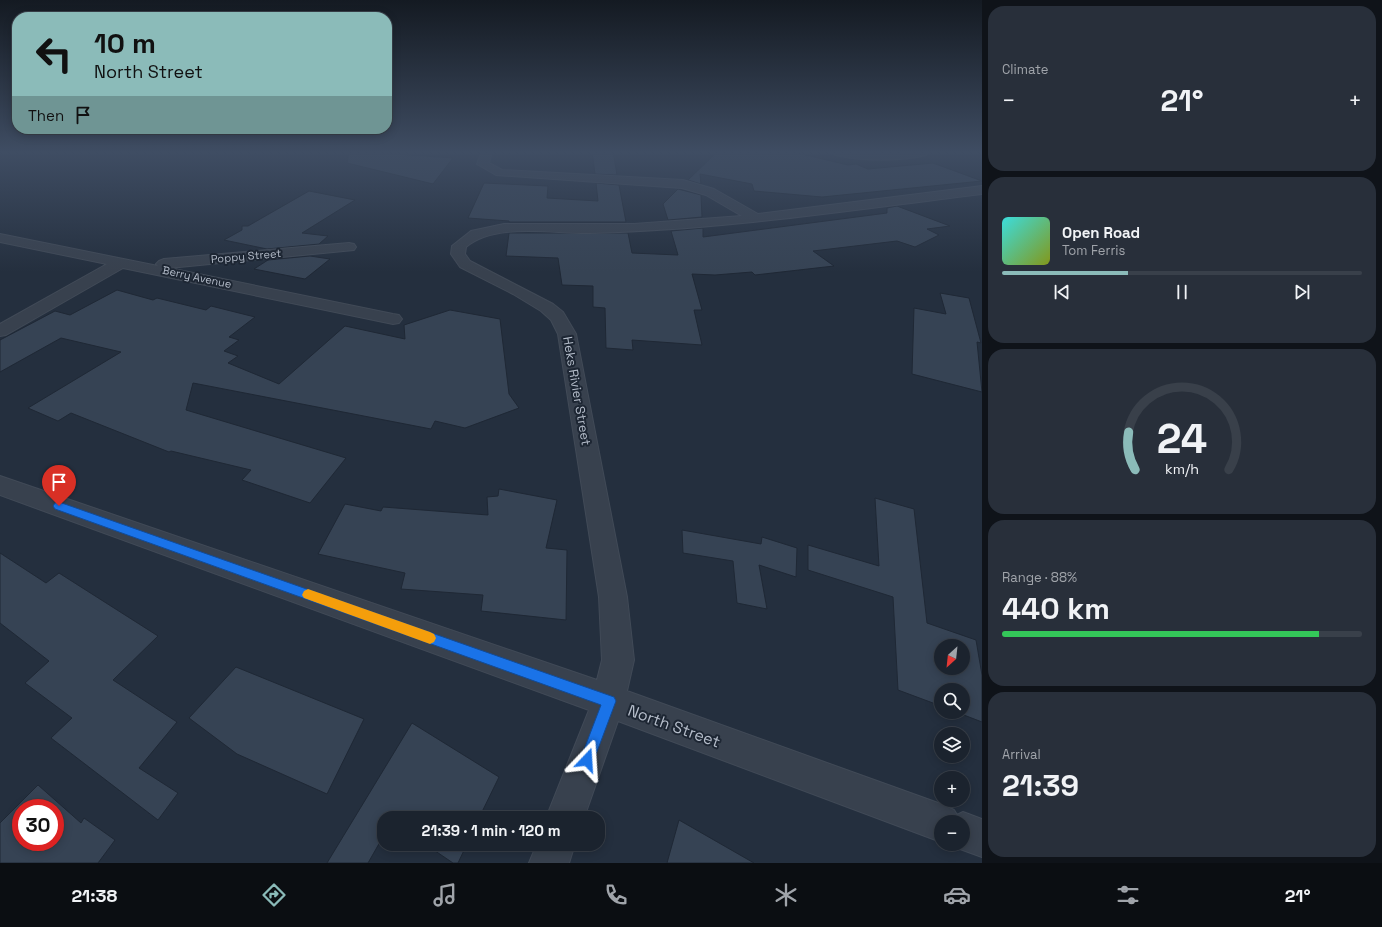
<!DOCTYPE html>
<html lang="en">
<head>
<meta charset="utf-8">
<style>
  :root { --surface:#1b232e; --page:#282f3a; --text:#f1f3f6; --muted:#a0a4aa; --line:#39404a; --accent:#8bbbb9 }
  body { margin:0; font-family:"Space Grotesk",sans-serif; background:var(--page); color:var(--text); height:100vh; display:flex; flex-direction:column; font-size:15px; white-space:nowrap }
  * { box-sizing:border-box; margin:0 }
  p { font-size:13px; color:var(--muted) }
  .icon { flex:none; width:22px; height:22px; fill:none; stroke:currentColor; stroke-width:2; stroke-linecap:round; stroke-linejoin:round }
  .map { position:relative; flex:1; overflow:hidden }
  .panel { display:flex; flex-direction:column; gap:6px; padding:6px; background:#0f1319; width:400px }
  .panel>* { flex:none }
  .banner { position:absolute; left:12px; top:12px; width:380px; height:122px; border-radius:16px; box-shadow:0 2px 10px #0003,0 0 0 1px var(--line); background:#8bbbb9; color:#111; overflow:hidden }
  .needle { width:26px; rotate:207deg }
  .controls { position:absolute; left:934px; top:639px; display:grid; gap:8px }
  .controls a { display:grid; place-items:center; width:36px; height:36px; border-radius:50%; background:var(--surface); box-shadow:0 2px 10px #0003,0 0 0 1px var(--line); font-size:20px }
  .speed { position:absolute; left:12px; top:799px; display:flex; gap:8px; font-size:20px; font-weight:700; text-align:center }
  .speed>* { display:grid; place-content:center; width:52px; height:52px; border-radius:50%; background:var(--surface); box-shadow:0 2px 10px #0003,0 0 0 1px var(--line); line-height:1 }
  .speed .limit { border:6px solid #d22; background:#fff; color:#111 }
  .pin { position:absolute; display:grid; place-items:center; width:34px; height:34px; color:#fff; margin:-41px -17px; border-radius:50% 50% 50% 0; rotate:-45deg; box-shadow:0 0 4px #0007 }
  .pin .icon { rotate:45deg }
  .me { position:absolute; width:44px; margin:-22px; rotate:20deg; stroke-linejoin:round; filter:drop-shadow(0 0 3px #0008) }
  .turn { display:flex; align-items:center; gap:14px; height:84px; padding:0 16px; font-size:18px }
  .turn .icon { width:52px; height:52px; stroke-width:2.5 }
  .turn b { display:block; font-size:28px; line-height:34px }
  .then { display:flex; align-items:center; height:38px; padding:0 16px; background:#0003; gap:8px; font-size:15px }
  .big { font-size:30px; font-weight:700; line-height:1.1 }
  .panel .widget { flex:1; display:flex; flex-direction:column; justify-content:center; gap:6px; min-width:0; padding:0 14px; border-radius:16px; background:var(--page) }
  .panel .dial { align-items:center; gap:0 }
  .dial svg { height:104px; overflow:visible; fill:none; stroke:var(--line); stroke-width:7; stroke-linecap:round; text-anchor:middle }
  .dial text { fill:var(--text); stroke:none }
  .song { display:flex; align-items:center; gap:12px }
  .cover { width:48px; height:48px; border-radius:6px; background:linear-gradient(135deg,hsl(180 70% 55%),hsl(70 70% 35%)) }
  .played { height:4px; border-radius:2px; background:linear-gradient(90deg,var(--accent) 35%,var(--line) 35%) }
  .keys { display:flex; justify-content:space-around; direction:ltr }
  .heat { display:flex; justify-content:space-between; align-items:center; font-size:22px; direction:ltr }
  .charge { height:6px; border-radius:3px; background:linear-gradient(90deg,#34c759 88%,var(--line) 0) }
  .trip { position:absolute; left:377px; top:811px; width:228px; height:40px; border-radius:16px; background:var(--surface); box-shadow:0 2px 10px #0003,0 0 0 1px var(--line); font-weight:700; line-height:40px; text-align:center }
  .menu { display:flex; height:64px; justify-content:space-around; align-items:center; background:#0b0e12; color:var(--muted) }
  .menu .icon { width:28px; height:28px }
  .menu .active { color:var(--accent) }
  .menu b { font-size:18px; color:var(--text) }
  main { display:flex; flex:1; min-height:0 }
  .map>svg:first-child { display:block }
  .building { fill:#364354; stroke:#1f2835; fill-rule:evenodd }
  .lines { fill:none; stroke-linecap:round; stroke-linejoin:round }
  .street-casing { stroke:#414a57; stroke-width:2 }
  .street { fill:#38414e; fill-rule:evenodd }
  .route { fill:#1a73e8; stroke:#114b97 }
  .slow { fill:#f59e0b }
  .labels { text-anchor:middle; dominant-baseline:central; stroke-width:4; stroke-linejoin:round; paint-order:stroke }
  .far-street-label { font-size:11px; fill:#b4bcc9; stroke:#1d2633 }
  .street-label { font-size:13px; fill:#b4bcc9; stroke:#1d2633 }
  .near-street-label { font-size:16px; fill:#b4bcc9; stroke:#1d2633 }
</style>
</head>
<body>
<main>
<div class="map">
<svg width="982" height="863" viewBox="0 0 982 863">
  <rect width="100%" height="100%" fill="#242f3e"/>
  <path class="building" d="M 349,151 L 354,151 L 453,158 L 433,184 L 347,163 Z
    M 592,151 L 613,151 L 617,175 L 595,174 Z
    M 718,151 L 789,151 L 848,165 L 856,164 L 868,169 L 933,163 L 982,181 L 822,197 L 754,191 L 752,184 L 700,174 L 701,184 L 688,180 Z
    M 484,183 L 548,186 L 547,198 L 598,201 L 596,183 L 619,185 L 626,222 L 509,222 L 509,221 L 468,218 Z
    M 678,189 L 701,195 L 702,217 L 668,220 L 663,204 Z
    M 309,191 L 355,200 L 302,233 L 328,236 L 319,244 L 267,249 L 224,240 L 242,230 L 242,226 L 248,226 Z
    M 897,206 L 950,226 L 927,229 L 939,235 L 915,247 L 897,241 L 813,251 L 834,266 L 755,275 L 752,272 L 715,275 L 692,274 L 702,310 L 694,310 L 702,345 L 632,340 L 633,350 L 606,348 L 605,308 L 593,307 L 593,286 L 562,285 L 558,258 L 506,256 L 509,233 L 628,233 L 632,253 L 678,255 L 671,231 L 703,228 L 703,237 L 887,213 L 887,208 Z
    M 310,256 L 330,259 L 305,279 L 254,269 L 268,260 Z
    M 117,290 L 153,300 L 157,298 L 206,310 L 211,306 L 255,317 L 229,337 L 239,340 L 224,351 L 238,356 L 228,363 L 279,384 L 345,326 L 405,339 L 404,325 L 450,310 L 500,319 L 509,394 L 519,408 L 465,428 L 435,421 L 431,429 L 193,383 L 186,410 L 346,458 L 310,503 L 242,480 L 251,470 L 171,451 L 169,452 L 71,413 L 58,421 L 28,408 L 121,352 L 61,338 L 0,372 L 0,340 L 55,311 L 70,315 Z
    M 940,293 L 969,298 L 981,343 L 977,342 L 982,392 L 912,374 L 914,308 L 946,314 Z
    M 499,489 L 557,500 L 546,548 L 567,550 L 566,620 L 481,611 L 483,595 L 401,589 L 405,573 L 318,554 L 345,504 L 381,511 L 383,507 L 488,515 L 487,497 L 498,496 Z
    M 875,498 L 914,509 L 927,623 L 976,640 L 982,675 L 982,722 L 956,712 L 963,712 L 963,690 L 941,690 L 941,706 L 898,690 L 893,597 L 808,570 L 808,545 L 879,566 ZM 941,646 L 963,646 L 963,668 L 941,668 Z
    M 682,530 L 761,544 L 762,537 L 797,548 L 796,577 L 759,565 L 767,609 L 737,603 L 733,561 L 683,553 Z
    M 0,553 L 46,583 L 59,573 L 158,636 L 113,680 L 177,722 L 139,768 L 178,793 L 158,820 L 51,738 L 72,718 L 25,683 L 49,661 L 0,623 Z
    M 236,667 L 364,719 L 327,794 L 237,754 L 189,718 Z
    M 412,723 L 499,777 L 479,818 L 384,818 L 384,835 L 368,863 L 327,863 Z
    M 38,785 L 81,823 L 84,818 L 115,840 L 98,863 L 0,863 L 0,823 ZM 21,808 L 55,808 L 55,842 L 21,842 Z
    M 679,820 L 754,863 L 667,863 Z
    M 425,844 L 467,844 L 458,863 L 453,863 Z"/>
  <g class="lines">
    <defs>
      <path id="street" d="M 482,151 L 492,151 L 489,163 L 502,170 L 683,180 L 714,189 L 758,214 L 982,186 L 982,194 C 851,210 722,230 590,233 C 553,234 496,222 466,247 L 465,254 L 470,261 L 553,304 L 563,312 L 576,334 L 627,597 L 634,660 L 627,691 L 941,804 L 954,810 L 957,815 L 963,812 L 982,819 L 982,857 L 949,845 L 963,844 L 963,822 L 941,822 L 941,842 L 618,721 L 584,818 L 546,818 L 589,710 L 0,495 L 0,476 L 597,680 L 602,660 L 599,597 L 558,334 L 551,320 L 541,311 L 513,294 L 460,267 L 451,254 L 452,246 L 471,231 L 504,224 L 634,224 L 742,216 L 706,195 L 682,188 L 496,175 L 477,164 Z
        M 829,151 L 893,154 L 932,151 C 922,163 838,162 829,151 Z
        M 0,234 L 158,266 L 156,264 L 159,261 L 164,259 L 349,243 L 354,244 L 356,247 L 354,250 L 169,268 L 393,314 L 399,315 L 402,319 L 399,323 L 393,324 L 123,268 L 6,335 L 0,336 L 0,324 L 107,264 L 0,242 Z
        M 537,844 L 575,844 L 569,863 L 529,863 Z"/>
    </defs>
    <use href="#street" class="street-casing"/>
    <use href="#street" class="street"/>
  </g>
  <linearGradient id="sky" x2="0" y2="1"><stop stop-color="#141a22"/><stop offset="0.56" stop-color="#3f4d63"/><stop offset="1" stop-color="#3f4d63" stop-opacity="0"/></linearGradient>
  <rect width="982" height="272" fill="url(#sky)"/>
  <path class="route" d="M 59,502 L 614,697 L 616,701 L 592,765 L 587,767 L 582,765 L 580,760 L 601,705 L 55,509 L 53,506 L 55,503 Z"/>
  <path class="slow" d="M 308,589 L 430,632 L 434,634 L 436,638 L 434,642 L 430,644 L 304,598 L 302,595 L 304,591 Z"/>
  <g class="labels">
    <g class="far-street-label">
      <text transform="translate(246 256) rotate(-5)">Poppy Street</text>
      <text transform="translate(197 277) rotate(12)">Berry Avenue</text>
    </g>
    <g class="street-label">
      <text transform="translate(577 391) rotate(80)">Heks Rivier Street</text>
    </g>
    <g class="near-street-label">
      <text transform="translate(674 726) rotate(20)">North Street</text>
    </g>
  </g>
</svg>
<div class="controls">
<a><svg class="needle" viewBox="-14 -14 28 28"><path d="M0-13l5 13h-10z" fill="#e53935"/><path d="M0 13l5-13h-10z" fill="#a0a4aa"/></svg></a>
<a><svg class="icon" aria-label="search" viewBox="0 0 24 24"><circle cx="10" cy="10" r="6"/><path d="M15 15l6 6"/></svg></a>
<a><svg class="icon" aria-label="layers" viewBox="0 0 24 24"><path d="M12 4l9 5-9 5-9-5zM3 14l9 5 9-5"/></svg></a>
<a>+</a>
<a>−</a>
</div>
<div class="speed"><div class="limit">30</div></div>
<div class="pin" style="left:59px;top:506px;background:#d93025"><svg class="icon" aria-label="arrive" viewBox="0 0 24 24"><path d="M6 21V4h12l-3 4 3 4H6"/></svg></div>
<svg class="me" style="left:587px;top:760px" viewBox="-20 -20 40 40"><path d="M0-17L14 15 0 8-14 15z" fill="#1a73e8" stroke="#fff" stroke-width="4"/></svg>
<div class="trip">21:39 · 1 min · 120 m</div>
<div class="banner">
<div class="turn"><svg class="icon" aria-label="left" viewBox="0 0 24 24"><path d="M17 20v-9H6M10 6l-5 5 5 5"/></svg><div><b>10 m</b>North Street</div></div>
<div class="then">Then<svg class="icon" aria-label="arrive" viewBox="0 0 24 24"><path d="M6 21V4h12l-3 4 3 4H6"/></svg></div>
</div>
</div>
<section class="panel">
<div class="widget"><p>Climate</p>
<div class="heat"><a>−</a><b class="big">21°</b><a>+</a></div>
</div>
<div class="widget">
<div class="song"><i class="cover"></i><div><b>Open Road</b><p>Tom Ferris</p></div></div>
<div class="played"></div>
<div class="keys"><svg class="icon" aria-label="previous" viewBox="0 0 24 24"><path d="M18 5L8 12l10 7zM5 5v14"/></svg><svg class="icon" aria-label="pause" viewBox="0 0 24 24"><path d="M8 5v14M16 5v14"/></svg><svg class="icon" aria-label="next" viewBox="0 0 24 24"><path d="M6 5l10 7-10 7zM19 5v14"/></svg></div>
</div>
<div class="widget dial"><svg viewBox="0 0 100 80">
<path d="M14 69A42 42 0 1 1 86 69"/>
<path d="M14 69A42 42 0 0 1 9 40" stroke="#8bbbb9"/>
<text x="50" y="56" font-size="32" font-weight="700">24</text>
<text x="50" y="72" font-size="11">km/h</text>
</svg></div>
<div class="widget"><p>Range · 88%</p><b class="big">440 km</b><div class="charge"></div></div>
<div class="widget"><p>Arrival</p><b class="big">21:39</b></div>
</section>
</main>
<nav class="menu">
<b>21:38</b>
<svg class="icon active" aria-label="directions" viewBox="0 0 24 24"><path d="M12 3l9 9-9 9-9-9zM9 14v-3h6M13 9l2 2-2 2"/></svg>
<svg class="icon" aria-label="music" viewBox="0 0 24 24"><path d="M9 18V5l10-2v13"/><circle cx="6" cy="18" r="3"/><circle cx="16" cy="16" r="3"/></svg>
<svg class="icon" aria-label="phone" viewBox="0 0 24 24"><path d="M5 4h4l2 5-3 2q2 4 5 5l2-3 5 2v4C11 20 4 13 5 4z"/></svg>
<svg class="icon" aria-label="climate" viewBox="0 0 24 24"><path d="M12 3v18M4 7l16 10M4 17L20 7"/></svg>
<svg class="icon" aria-label="car" viewBox="0 0 24 24"><path d="M5 17H2v-5l4-1 3-4h7l3 4 3 1v5h-3M9 17h6M6 11h13"/><circle cx="7" cy="17" r="2"/><circle cx="17" cy="17" r="2"/></svg>
<svg class="icon" aria-label="filters" viewBox="0 0 24 24"><path d="M4 7h16M4 17h16"/><circle cx="9" cy="7" r="2"/><circle cx="15" cy="17" r="2"/></svg>
<b>21°</b>
</nav>
</body>
</html>
